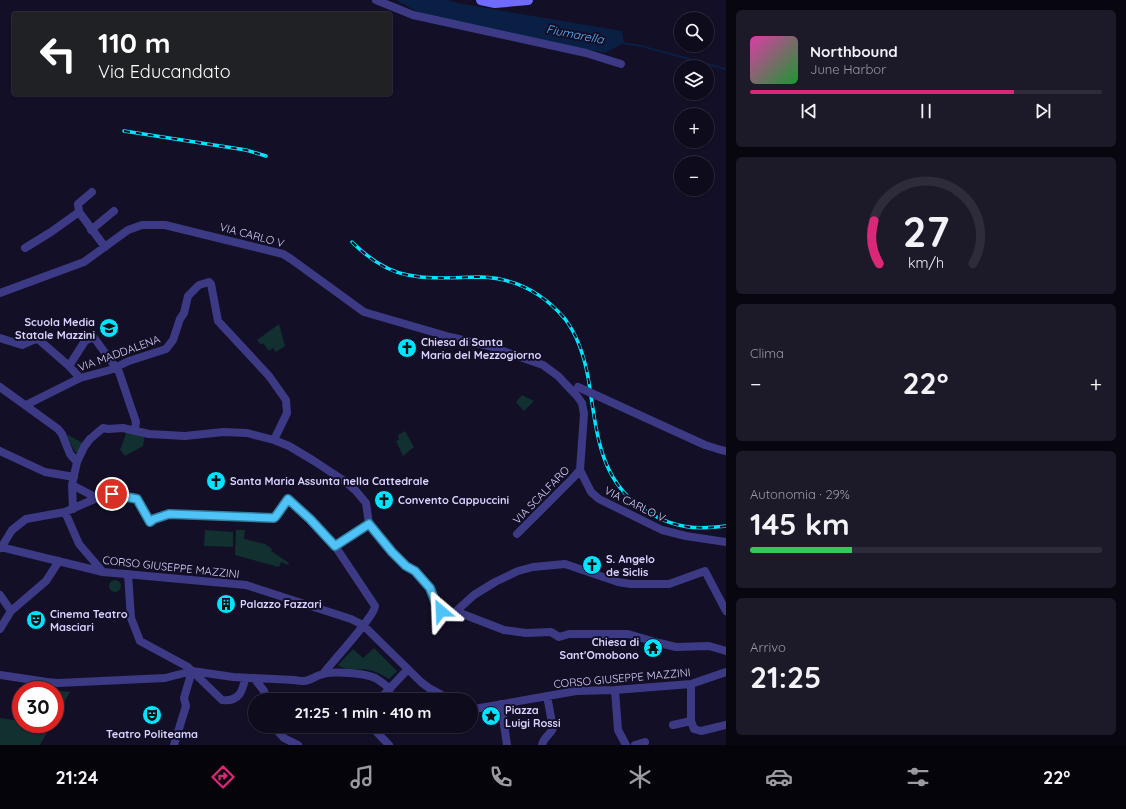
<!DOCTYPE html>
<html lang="it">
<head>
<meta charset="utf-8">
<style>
  :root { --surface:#0e0b1c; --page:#1c1929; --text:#f1f3f6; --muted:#9b9ba3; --line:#2e2b3b; --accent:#db2777 }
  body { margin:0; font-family:Quicksand,sans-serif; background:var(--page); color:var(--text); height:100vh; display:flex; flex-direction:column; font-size:15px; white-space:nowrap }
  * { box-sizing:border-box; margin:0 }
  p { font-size:13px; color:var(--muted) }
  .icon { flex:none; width:22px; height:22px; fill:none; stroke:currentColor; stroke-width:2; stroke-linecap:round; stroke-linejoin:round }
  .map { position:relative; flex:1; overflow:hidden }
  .drawer { display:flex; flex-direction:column; gap:10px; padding:10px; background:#08060f; width:400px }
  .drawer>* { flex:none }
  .hud { position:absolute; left:12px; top:12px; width:380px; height:84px; border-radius:4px; box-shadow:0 1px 3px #0004,0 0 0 1px var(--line); background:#202124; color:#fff; overflow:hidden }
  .tools { position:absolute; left:674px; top:12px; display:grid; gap:8px }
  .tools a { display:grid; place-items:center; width:40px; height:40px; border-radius:50%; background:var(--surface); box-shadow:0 1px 3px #0004,0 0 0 1px var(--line); font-size:20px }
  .speed { position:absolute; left:12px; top:681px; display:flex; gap:8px; font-size:20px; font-weight:700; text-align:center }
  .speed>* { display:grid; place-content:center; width:52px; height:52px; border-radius:50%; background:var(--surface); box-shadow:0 1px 3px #0004,0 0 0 1px var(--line); line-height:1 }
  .speed .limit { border:6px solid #d22; background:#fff; color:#111 }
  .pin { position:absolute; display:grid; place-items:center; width:34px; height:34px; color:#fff; margin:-17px; border:2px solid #fff; border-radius:50%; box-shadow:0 1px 4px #0007 }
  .me { position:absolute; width:44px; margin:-22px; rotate:334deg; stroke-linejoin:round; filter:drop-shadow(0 0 3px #0008) }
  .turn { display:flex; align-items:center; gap:14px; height:84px; padding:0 20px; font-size:18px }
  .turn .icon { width:52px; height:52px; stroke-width:2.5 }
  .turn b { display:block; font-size:28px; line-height:34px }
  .big { font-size:30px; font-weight:700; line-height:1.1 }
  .drawer .card { flex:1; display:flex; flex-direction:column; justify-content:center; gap:6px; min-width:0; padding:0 14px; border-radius:6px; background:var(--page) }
  .drawer .dial { align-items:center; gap:0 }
  .dial svg { height:104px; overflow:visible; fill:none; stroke:var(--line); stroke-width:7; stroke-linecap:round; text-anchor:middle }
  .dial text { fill:var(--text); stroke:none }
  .song { display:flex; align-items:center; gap:12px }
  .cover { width:48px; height:48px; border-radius:6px; background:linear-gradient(135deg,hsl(320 70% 55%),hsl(130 70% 35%)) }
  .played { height:4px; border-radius:2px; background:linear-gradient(90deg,var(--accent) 75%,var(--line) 75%) }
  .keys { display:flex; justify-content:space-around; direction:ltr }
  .heat { display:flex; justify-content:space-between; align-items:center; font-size:22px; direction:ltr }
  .charge { height:6px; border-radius:3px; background:linear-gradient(90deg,#34c759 29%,var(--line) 0) }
  .trip { position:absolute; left:248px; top:693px; width:230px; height:40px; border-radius:20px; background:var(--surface); box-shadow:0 1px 3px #0004,0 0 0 1px var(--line); font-weight:700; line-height:40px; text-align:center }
  .menu { display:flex; height:64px; justify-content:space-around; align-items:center; background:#06040b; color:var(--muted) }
  .menu .icon { width:28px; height:28px }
  .menu .current { color:var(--accent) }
  .menu b { font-size:18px; color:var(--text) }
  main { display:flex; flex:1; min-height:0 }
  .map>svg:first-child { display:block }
  .green { fill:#12302f }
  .water { fill:#0a1f44 }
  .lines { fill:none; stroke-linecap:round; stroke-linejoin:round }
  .stream { stroke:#0a1f44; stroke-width:2 }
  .street { stroke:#3d3a85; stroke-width:8 }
  .secondary { stroke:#6f6bff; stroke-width:10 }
  .rail-casing { stroke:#00e5ff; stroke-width:3.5 }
  .rail { stroke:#130f26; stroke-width:2; stroke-dasharray:6; stroke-linecap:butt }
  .street-bridge { stroke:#3d3a85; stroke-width:8 }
  .route-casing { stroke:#337fa1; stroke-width:10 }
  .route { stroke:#4fc3f7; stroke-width:7 }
  .labels { text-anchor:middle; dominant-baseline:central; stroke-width:4; stroke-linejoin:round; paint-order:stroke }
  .street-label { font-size:11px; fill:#d9d4ff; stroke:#130f26 }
  .poi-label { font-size:11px; font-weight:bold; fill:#d9d4ff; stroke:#130f26; text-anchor:start }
  .water-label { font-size:12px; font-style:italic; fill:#62b6ff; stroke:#130f26 }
</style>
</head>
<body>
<main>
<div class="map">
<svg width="726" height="745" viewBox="0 0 726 745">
  <rect width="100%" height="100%" fill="#130f26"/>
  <path class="green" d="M 279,324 L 285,346 L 276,352 L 273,348 L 269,351 L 263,343 L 261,345 L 257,340 Z
    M 522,395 L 534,401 L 524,411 L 516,402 Z
    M 127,431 L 145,434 L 143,446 L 125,456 L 120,450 Z
    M 405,431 L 414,447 L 403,456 L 396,441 L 399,440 L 398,435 Z
    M 68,435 L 83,443 L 78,452 L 75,452 L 67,436 Z
    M 205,530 L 233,532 L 233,547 L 204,546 Z
    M 236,530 L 245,530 L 244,539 L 265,544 L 272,549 L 271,551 L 289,563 L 288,565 L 281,562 L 279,567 L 235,555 Z
    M109 586a6 6 0 1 1 12 0a6 6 0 1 1-12 0Z
    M 374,648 L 397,671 L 389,679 C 383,675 377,672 369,670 C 359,668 346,672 338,665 L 353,649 L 363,658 Z
    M 39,688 L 70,692 L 55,718 L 55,690 L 39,690 Z
    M 0,718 L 21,721 L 21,724 L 52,724 L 40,745 L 0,745 Z"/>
  <path class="water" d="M 396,0 L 448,0 L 457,3 L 622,31 L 624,43 L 605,53 L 474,27 L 423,15 Z"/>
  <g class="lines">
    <path class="stream" d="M 622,43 L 641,46 L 726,69"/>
    <path class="street" d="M 376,0 L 413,15 L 586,53 L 621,64
      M 79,212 L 105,247
      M 91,230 L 114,211
      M 25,248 L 51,232 L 79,212 L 78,204 L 92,192
      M 0,293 L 84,262 L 128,230 L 142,225 L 165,225 L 283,254 L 291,259 L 364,312 L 450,337 L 489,346 L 543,365 L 558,376 L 577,396 L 582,403 L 584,414 L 580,470 L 591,492 L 599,499 L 662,530 L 686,536 L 726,542
      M 0,338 L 22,345 L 33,340 L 38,339 L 69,366 L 80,378
      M 69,366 L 85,341 L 91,338 L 95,339 L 119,372 L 136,422 L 135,431
      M 0,387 L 58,429 L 62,434 L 70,454 L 77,462
      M 26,405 L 80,378 L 110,370 L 129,361 L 166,349 L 173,340 L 180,319 L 184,313 L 188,296 L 199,285 L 209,282 L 211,284 L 218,321 L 269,376 L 286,400 L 287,413 L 274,440
      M 0,451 L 45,472 L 74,477
      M 72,485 L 97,498
      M 73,509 L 72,485 L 77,462 L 84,447 L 90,439 L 103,428 L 108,429 L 123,428 L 149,434 L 185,436 L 223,432 L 247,433 L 274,440 L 289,446 L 314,461 L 346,482 L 356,491 L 366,503 L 369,524 L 392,552 L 406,566 L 415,571 L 430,588 L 438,609 L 441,611 L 460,613 L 504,630 L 526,633 L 551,632 L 559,637 L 569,634 L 628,634 L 659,643 L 676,647 L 709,646 L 726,651
      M 65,512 L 79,544 L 103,572
      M 517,534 L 572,479 L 580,470
      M 335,546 L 369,524
      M 0,547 L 103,572 L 246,585 L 351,619 L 363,625 L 421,682 L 429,688 L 451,700
      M 1,548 L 12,530 L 26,519 L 65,512 L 97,498 L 112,494 L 137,499 L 150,522 L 154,519 L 169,514 L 274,518 L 276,516 L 288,499 L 310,519 L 335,546 L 375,606 C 375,616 331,663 323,674
      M 128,574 L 131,618 L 140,641 L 188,667 L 222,700 C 239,702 243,691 245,678
      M 0,595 L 11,611
      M 454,613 L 474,595 L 495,582 L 518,571 L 533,567 L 565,564 L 618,582 L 631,584 L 669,584 L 705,571 L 726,611
      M 0,629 L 11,611 L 46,581 L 59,561
      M 0,675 L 47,682 L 58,683 L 165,678 L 192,671 L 233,677 L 294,680 C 311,683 309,678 323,674 C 335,671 364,673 375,678 C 381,681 385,685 390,689
      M 254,678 L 264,691 L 267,700
      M 691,684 L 691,721 L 694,729 L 701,731 L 726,725
      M 615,690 L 618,730 L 626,745
      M 379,700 L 408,669
      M 501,704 L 507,745
      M 471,709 L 480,708 L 576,691 L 615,690 L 691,684 L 726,672
      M 673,725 L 691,721
      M 273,726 L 284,738 L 298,745
      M 371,726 L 389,745
      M 174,745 L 186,706 L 184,698 L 192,671
      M 542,745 C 544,736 551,735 553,728 L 547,696
      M 635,745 L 645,742"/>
    <path class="secondary" d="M 481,0 L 495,3 L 528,0"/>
    <defs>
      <path id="rail" d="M 124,131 L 246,150 L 266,156
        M 352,242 C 368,258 386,271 408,275 C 432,280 457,277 481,277 C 514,278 543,293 565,319 C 578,336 584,356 588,377 C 597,429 597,482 648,512 C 674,528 696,530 726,526"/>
    </defs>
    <use href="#rail" class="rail-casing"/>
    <use href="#rail" class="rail"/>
    <path class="street-bridge" d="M 578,387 L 705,445 L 721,450 L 726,451"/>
  </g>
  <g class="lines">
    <defs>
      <path id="route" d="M 112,494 L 137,499 L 150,522 L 154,519 L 169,514 L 274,518 L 276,516 L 288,499 L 310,519 L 335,546 L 369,524 L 392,552 L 406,566 L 415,571 L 430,588 L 438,609 L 441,611"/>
    </defs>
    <use href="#route" class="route-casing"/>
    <use href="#route" class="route"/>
  </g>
  <defs>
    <symbol id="school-disc" viewBox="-11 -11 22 22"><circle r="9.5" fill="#00e5ff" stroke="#130f26"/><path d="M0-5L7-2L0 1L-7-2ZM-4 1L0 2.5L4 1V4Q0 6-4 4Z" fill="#111"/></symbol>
    <symbol id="church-disc" viewBox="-11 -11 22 22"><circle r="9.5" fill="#00e5ff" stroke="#130f26"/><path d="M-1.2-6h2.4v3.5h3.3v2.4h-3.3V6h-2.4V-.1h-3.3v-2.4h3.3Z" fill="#111"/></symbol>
    <symbol id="building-disc" viewBox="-11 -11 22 22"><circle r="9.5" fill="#00e5ff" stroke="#130f26"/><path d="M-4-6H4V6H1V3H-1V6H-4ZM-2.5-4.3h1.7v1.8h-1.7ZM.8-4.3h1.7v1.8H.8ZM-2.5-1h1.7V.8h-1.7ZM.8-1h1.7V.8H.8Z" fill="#111"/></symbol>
    <symbol id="theatre-disc" viewBox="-11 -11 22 22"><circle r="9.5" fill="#00e5ff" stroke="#130f26"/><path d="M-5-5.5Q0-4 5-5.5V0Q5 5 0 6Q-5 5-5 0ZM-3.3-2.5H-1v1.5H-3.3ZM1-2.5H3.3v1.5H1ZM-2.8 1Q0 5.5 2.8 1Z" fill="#111"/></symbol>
    <symbol id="temple-disc" viewBox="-11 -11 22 22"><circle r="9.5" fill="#00e5ff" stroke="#130f26"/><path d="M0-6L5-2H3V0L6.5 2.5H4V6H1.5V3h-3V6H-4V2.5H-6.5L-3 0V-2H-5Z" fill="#111"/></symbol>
    <symbol id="sight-disc" viewBox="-11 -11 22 22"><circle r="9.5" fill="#00e5ff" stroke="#130f26"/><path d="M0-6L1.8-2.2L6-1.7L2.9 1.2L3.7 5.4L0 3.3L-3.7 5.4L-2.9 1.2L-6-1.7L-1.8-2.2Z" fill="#111"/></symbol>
  </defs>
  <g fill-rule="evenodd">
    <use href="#school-disc" x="98" y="317" width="22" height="22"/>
    <use href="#church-disc" x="396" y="337" width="22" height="22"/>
    <use href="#church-disc" x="205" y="470" width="22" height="22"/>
    <use href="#church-disc" x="373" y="489" width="22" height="22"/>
    <use href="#church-disc" x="581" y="554" width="22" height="22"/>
    <use href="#building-disc" x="215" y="593" width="22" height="22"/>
    <use href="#theatre-disc" x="25" y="609" width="22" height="22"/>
    <use href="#temple-disc" x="642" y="637" width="22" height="22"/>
    <use href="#theatre-disc" x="141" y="704" width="22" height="22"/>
    <use href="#sight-disc" x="480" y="705" width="22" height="22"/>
  </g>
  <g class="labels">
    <g class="street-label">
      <text transform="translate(252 235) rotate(15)">VIA CARLO V</text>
      <text transform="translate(119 353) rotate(-20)">VIA MADDALENA</text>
      <text transform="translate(541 495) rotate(-46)">VIA SCALFARO</text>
      <text transform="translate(635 504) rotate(26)">VIA CARLO V</text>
      <text transform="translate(171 567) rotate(6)">CORSO GIUSEPPE MAZZINI</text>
      <text transform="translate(622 678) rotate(-5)">CORSO GIUSEPPE MAZZINI</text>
    </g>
    <g class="poi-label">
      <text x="95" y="322" text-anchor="end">Scuola Media<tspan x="95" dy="13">Statale Mazzini</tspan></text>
      <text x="421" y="342">Chiesa di Santa<tspan x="421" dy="13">Maria del Mezzogiorno</tspan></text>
      <text x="230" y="481">Santa Maria Assunta nella Cattedrale</text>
      <text x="398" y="500">Convento Cappuccini</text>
      <text x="606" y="559">S. Angelo<tspan x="606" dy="13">de Siclis</tspan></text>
      <text x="240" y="604">Palazzo Fazzari</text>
      <text x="50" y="614">Cinema Teatro<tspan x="50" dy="13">Masciari</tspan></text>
      <text x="639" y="642" text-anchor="end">Chiesa di<tspan x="639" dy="13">Sant'Omobono</tspan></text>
      <text x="505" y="710">Piazza<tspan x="505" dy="13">Luigi Rossi</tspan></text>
      <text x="152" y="734" text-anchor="middle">Teatro Politeama</text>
    </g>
    <g class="water-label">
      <text transform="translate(575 34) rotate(11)">Fiumarella</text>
    </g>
  </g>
</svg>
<div class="tools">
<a><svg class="icon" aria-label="search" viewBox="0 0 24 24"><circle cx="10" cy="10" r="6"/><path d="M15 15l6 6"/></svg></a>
<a><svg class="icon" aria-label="layers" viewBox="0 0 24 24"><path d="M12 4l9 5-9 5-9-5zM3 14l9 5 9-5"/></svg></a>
<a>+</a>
<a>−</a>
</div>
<div class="speed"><div class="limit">30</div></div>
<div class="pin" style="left:112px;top:494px;background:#d93025"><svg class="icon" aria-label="arrive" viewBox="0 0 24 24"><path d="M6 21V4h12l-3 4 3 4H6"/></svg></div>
<svg class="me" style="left:441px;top:611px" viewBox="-20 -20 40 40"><path d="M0-17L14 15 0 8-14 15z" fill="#4fc3f7" stroke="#fff" stroke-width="4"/></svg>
<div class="trip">21:25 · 1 min · 410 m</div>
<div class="hud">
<div class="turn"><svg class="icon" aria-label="left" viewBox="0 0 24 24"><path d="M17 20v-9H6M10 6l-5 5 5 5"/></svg><div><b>110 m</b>Via Educandato</div></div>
</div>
</div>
<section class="drawer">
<div class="card">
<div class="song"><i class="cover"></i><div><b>Northbound</b><p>June Harbor</p></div></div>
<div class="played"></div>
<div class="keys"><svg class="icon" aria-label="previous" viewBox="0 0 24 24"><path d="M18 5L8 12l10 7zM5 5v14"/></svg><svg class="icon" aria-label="pause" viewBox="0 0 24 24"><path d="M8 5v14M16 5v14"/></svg><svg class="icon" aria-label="next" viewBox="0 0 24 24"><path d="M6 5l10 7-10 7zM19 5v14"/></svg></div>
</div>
<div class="card dial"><svg viewBox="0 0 100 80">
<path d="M14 69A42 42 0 1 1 86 69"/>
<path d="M14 69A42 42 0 0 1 10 36" stroke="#db2777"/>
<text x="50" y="56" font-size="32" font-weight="700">27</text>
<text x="50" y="72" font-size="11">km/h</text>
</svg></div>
<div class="card"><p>Clima</p>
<div class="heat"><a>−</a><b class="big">22°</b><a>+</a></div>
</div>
<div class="card"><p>Autonomia · 29%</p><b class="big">145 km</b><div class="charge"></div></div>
<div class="card"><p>Arrivo</p><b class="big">21:25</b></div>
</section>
</main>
<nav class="menu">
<b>21:24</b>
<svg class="icon current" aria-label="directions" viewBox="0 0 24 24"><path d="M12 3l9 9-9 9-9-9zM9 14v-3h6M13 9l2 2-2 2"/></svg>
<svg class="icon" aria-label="music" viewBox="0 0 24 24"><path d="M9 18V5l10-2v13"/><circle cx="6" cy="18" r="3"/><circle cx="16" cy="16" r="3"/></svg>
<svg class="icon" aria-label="phone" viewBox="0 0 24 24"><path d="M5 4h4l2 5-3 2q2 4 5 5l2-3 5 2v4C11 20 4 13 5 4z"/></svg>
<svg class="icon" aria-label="climate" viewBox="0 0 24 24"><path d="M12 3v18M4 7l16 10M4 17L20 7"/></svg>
<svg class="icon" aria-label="car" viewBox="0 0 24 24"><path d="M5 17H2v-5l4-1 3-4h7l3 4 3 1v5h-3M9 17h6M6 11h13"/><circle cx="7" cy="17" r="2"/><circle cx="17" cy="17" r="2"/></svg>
<svg class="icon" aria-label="filters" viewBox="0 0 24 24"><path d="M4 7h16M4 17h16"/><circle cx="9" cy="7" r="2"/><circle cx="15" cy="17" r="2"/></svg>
<b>22°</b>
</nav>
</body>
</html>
